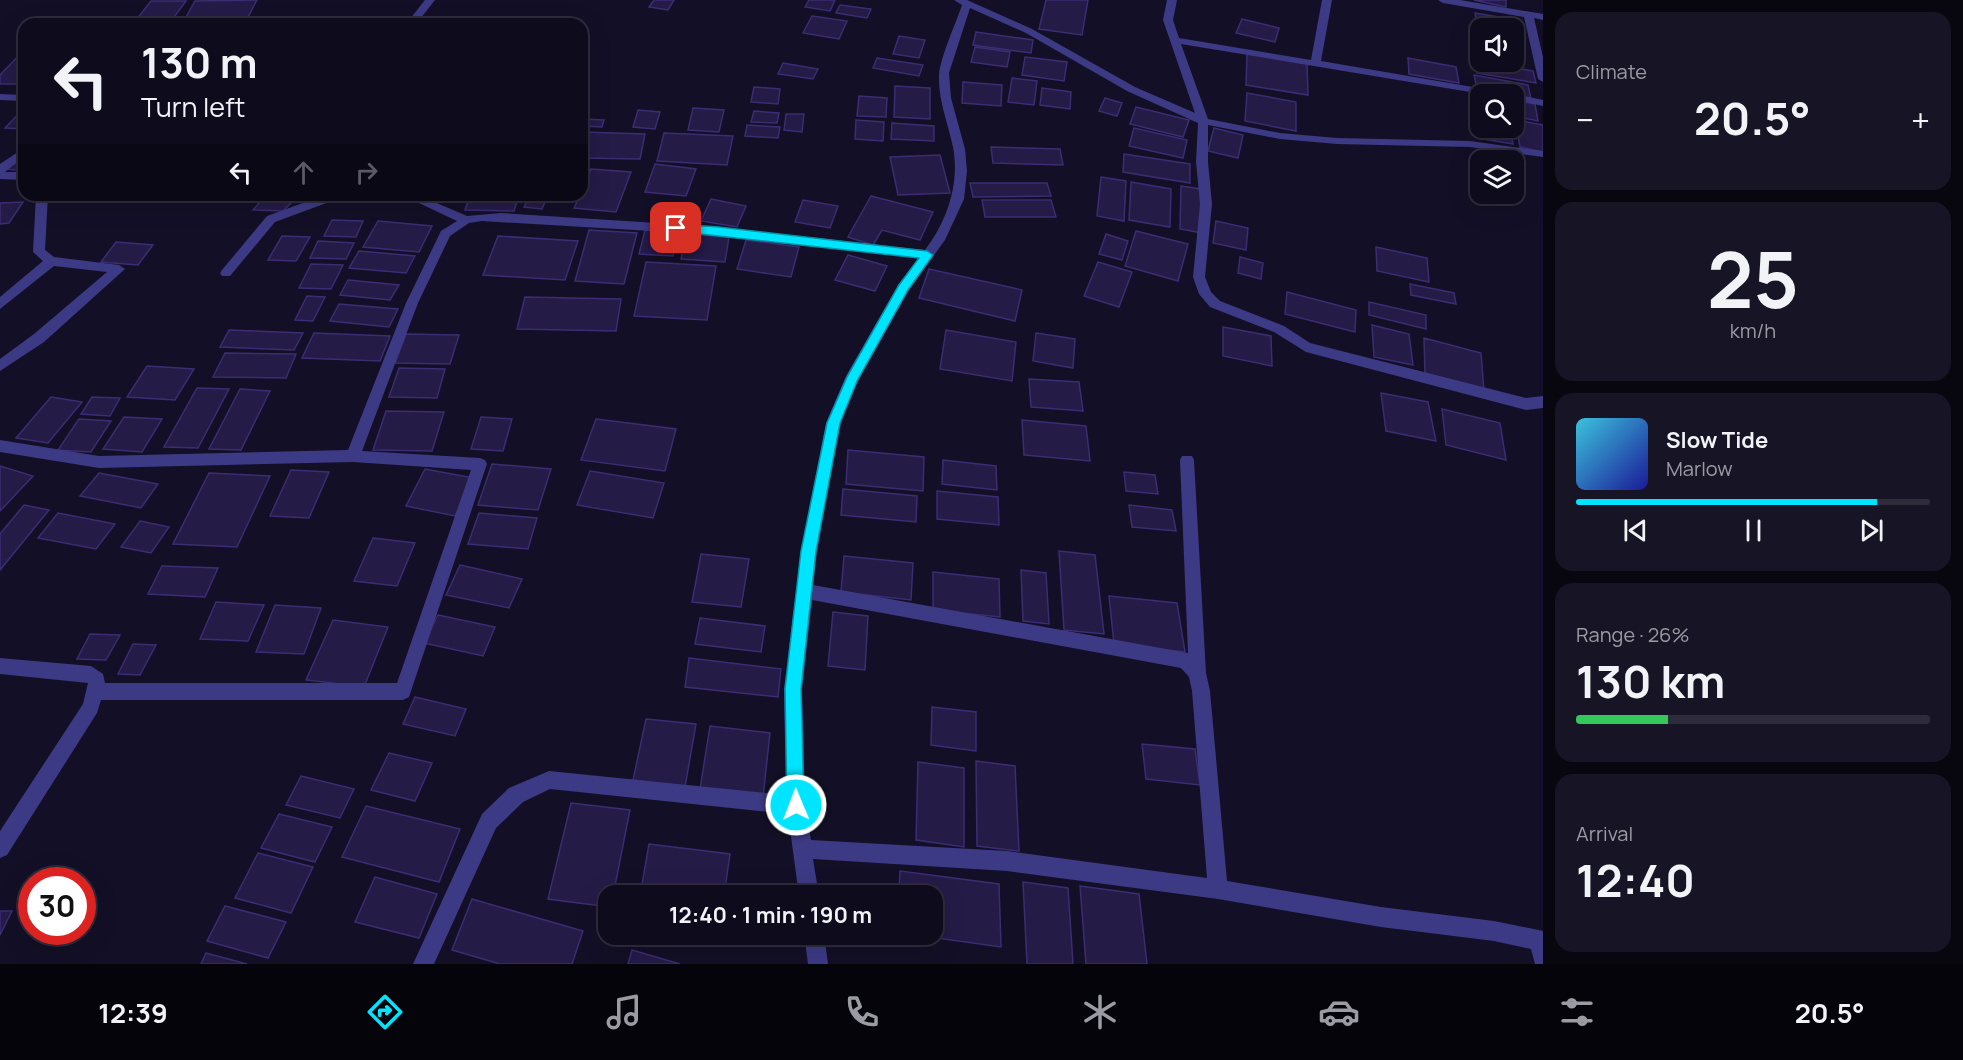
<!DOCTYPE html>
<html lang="en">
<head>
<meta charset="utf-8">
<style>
  :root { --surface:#0e0b1c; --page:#171425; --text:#f1f3f6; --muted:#9b9ba3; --line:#2e2b3b; --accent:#00e5ff }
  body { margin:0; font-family:Manrope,sans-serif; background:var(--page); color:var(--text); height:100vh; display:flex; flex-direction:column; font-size:22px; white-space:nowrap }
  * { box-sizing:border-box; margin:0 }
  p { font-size:20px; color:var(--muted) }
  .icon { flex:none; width:33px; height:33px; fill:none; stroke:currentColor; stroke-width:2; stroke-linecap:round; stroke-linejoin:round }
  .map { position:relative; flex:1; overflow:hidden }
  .panel { display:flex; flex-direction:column; gap:12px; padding:12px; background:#08060f; width:420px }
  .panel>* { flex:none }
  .top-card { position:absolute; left:18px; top:18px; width:570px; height:183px; border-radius:18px; box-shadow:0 6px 24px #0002,0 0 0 2px var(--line); background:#0e0b1c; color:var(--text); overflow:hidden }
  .buttons { position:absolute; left:1470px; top:18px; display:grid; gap:12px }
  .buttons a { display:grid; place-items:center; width:54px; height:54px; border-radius:12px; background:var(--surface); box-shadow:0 6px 24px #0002,0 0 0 2px var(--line); font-size:30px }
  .speed { position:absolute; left:18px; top:867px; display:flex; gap:12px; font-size:30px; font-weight:700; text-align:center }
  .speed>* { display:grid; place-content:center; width:78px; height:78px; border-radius:50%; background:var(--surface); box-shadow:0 6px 24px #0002,0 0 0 2px var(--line); line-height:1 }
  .speed .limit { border:9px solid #d22; background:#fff; color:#111 }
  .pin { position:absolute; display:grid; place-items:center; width:51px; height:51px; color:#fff; margin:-26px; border-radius:12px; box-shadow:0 3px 9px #0006 }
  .me { position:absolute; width:66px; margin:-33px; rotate:359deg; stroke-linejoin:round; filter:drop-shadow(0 0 4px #0008) }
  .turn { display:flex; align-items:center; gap:21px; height:126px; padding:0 24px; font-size:27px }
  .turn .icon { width:78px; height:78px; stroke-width:2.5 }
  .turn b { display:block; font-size:42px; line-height:51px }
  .lanes { display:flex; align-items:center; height:57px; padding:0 24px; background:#0003; justify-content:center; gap:30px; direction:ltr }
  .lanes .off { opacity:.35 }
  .big { font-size:45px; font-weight:700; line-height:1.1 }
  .panel .widget { flex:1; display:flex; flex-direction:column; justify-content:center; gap:9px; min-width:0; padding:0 21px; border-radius:18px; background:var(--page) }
  .panel .dial { align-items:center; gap:0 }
  .dial b { font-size:78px; line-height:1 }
  .song { display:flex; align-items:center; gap:18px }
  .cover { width:72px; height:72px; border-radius:9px; background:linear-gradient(135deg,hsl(190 70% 55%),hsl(240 70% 35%)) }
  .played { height:6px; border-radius:3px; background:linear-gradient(90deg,var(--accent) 85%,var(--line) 85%) }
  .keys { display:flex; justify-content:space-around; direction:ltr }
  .heat { display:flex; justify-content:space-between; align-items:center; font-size:33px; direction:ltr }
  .charge { height:9px; border-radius:4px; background:linear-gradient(90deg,#34c759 26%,var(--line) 0) }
  .trip { position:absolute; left:598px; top:885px; width:345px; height:60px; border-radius:18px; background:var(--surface); box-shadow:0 6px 24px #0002,0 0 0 2px var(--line); font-weight:700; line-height:60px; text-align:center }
  .tabs { display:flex; height:96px; justify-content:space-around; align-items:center; background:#06040b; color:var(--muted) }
  .tabs .icon { width:42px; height:42px }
  .tabs .on { color:var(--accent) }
  .tabs b { font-size:27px; color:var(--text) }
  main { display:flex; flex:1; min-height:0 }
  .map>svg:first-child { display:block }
  .building { fill:#241b47; stroke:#3b2d73; stroke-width:1.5 }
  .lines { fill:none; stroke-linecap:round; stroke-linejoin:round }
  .minor { fill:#3d3a85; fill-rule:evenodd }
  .route { fill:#00e5ff; stroke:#0095a6; stroke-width:1.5 }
</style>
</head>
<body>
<main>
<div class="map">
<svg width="1543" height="964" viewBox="0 0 1543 964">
  <rect width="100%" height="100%" fill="#130f26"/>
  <path class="building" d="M 257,0 L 248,17 L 185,19 L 195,1 Z
    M 654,0 L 674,0 L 668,10 L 649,7 Z
    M 809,0 L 835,0 L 830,11 L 805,7 Z
    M 1046,0 L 1088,0 L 1082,35 L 1039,29 Z
    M 1474,0 L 1506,0 L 1506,7 Z
    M 151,1 L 186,1 L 169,24 L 133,24 Z
    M 840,5 L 871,9 L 867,18 L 836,13 Z
    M 1475,13 L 1516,20 L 1523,47 L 1514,45 L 1514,28 L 1480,28 L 1479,40 Z
    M 812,16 L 847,21 L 839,39 L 803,33 Z
    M 232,18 L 230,24 L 204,24 L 206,19 Z
    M 1242,19 L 1279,28 L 1275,42 L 1236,33 Z
    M 976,32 L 1033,40 L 1031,53 L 973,45 Z
    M 899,36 L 925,40 L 919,58 L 893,54 Z
    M 975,47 L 1010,52 L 1007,67 L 971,62 Z
    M 24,50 L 24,84 L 0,84 L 0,75 Z
    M 1247,53 L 1307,63 L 1308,95 L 1246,85 Z
    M 1025,57 L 1067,62 L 1064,81 L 1022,75 Z
    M 877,58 L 923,65 L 919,76 L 873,68 Z
    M 1408,58 L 1456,67 L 1459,83 L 1409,74 Z
    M 1475,61 L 1533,71 L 1536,83 L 1477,73 Z
    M 783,63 L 818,69 L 813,79 L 778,74 Z
    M 1474,75 L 1528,85 L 1531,99 L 1477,89 Z
    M 1012,78 L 1037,81 L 1034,105 L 1008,102 Z
    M 963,82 L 1002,85 L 1001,106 L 962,103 Z
    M 895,86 L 930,88 L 930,119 L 894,117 Z
    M 754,87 L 780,89 L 778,104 L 751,102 Z
    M 1042,88 L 1071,92 L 1070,109 L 1040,105 Z
    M 1247,93 L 1296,102 L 1296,131 L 1245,121 Z
    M 859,96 L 887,98 L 886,117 L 857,116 Z
    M 1105,98 L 1122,103 L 1117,116 L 1099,111 Z
    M 1514,100 L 1535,104 L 1538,121 L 1514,116 Z
    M 1136,107 L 1189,120 L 1183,137 L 1130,124 Z
    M 693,108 L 724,110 L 719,132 L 688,130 Z
    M 23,109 L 24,129 L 5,128 Z
    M 638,110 L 660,112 L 655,129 L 633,127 Z
    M 754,111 L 779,113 L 777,123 L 751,122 Z
    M 786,114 L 804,114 L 802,132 L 784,130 Z
    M 582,119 L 604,120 L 602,127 L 582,126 Z
    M 856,120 L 884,122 L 883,141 L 855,139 Z
    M 1515,120 L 1543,125 L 1543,152 L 1520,147 Z
    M 892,123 L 934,126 L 934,141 L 891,139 Z
    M 747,125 L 780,127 L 778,138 L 745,136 Z
    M 1134,128 L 1187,140 L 1183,158 L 1129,146 Z
    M 1214,128 L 1243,135 L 1238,158 L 1208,151 Z
    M 1482,128 L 1509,128 L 1513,144 L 1484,139 Z
    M 582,132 L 645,134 L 640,159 L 582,158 Z
    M 664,133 L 733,136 L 727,165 L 657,161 Z
    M 991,147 L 1060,149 L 1063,165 L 993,163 Z
    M 24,152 L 24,171 L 6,169 Z
    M 1124,154 L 1190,164 L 1190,183 L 1123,172 Z
    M 940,155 L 950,193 L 898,195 L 890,157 Z
    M 655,164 L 696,169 L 686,196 L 645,192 Z
    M 591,169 L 631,172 L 616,212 L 574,208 L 580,195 L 582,195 L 582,190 Z
    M 1101,177 L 1126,181 L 1124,221 L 1097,216 Z
    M 1131,182 L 1171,189 L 1170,227 L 1129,220 Z
    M 970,183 L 1047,183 L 1051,196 L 973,197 Z
    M 1181,186 L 1201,189 L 1202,233 L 1180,229 Z
    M 266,195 L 299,195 L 283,211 L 253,210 Z
    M 470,195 L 519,195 L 514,211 L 465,210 Z
    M 530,195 L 548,195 L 542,209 L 524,207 Z
    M 871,196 L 933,212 L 920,240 L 882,230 L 873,245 L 848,237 Z
    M 711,199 L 746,206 L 737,227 L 701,221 Z
    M 803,200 L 838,206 L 830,228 L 795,222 Z
    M 982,200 L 1051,200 L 1056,217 L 985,217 Z
    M 23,202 L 9,223 L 0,224 L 0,203 Z
    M 332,220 L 363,221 L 356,237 L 324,236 Z
    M 378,221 L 432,226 L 419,252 L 363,247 Z
    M 1216,221 L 1248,228 L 1246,250 L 1213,243 Z
    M 589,230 L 637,233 L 624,284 L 575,281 Z
    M 645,230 L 678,232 L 673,256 L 639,254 Z
    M 1136,231 L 1188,244 L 1178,281 L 1125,266 Z
    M 686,234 L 729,237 L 725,262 L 681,259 Z
    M 1106,234 L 1128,241 L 1122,260 L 1099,254 Z
    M 282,236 L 310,237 L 296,261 L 268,260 Z
    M 498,236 L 578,241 L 565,280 L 483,275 Z
    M 746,240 L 799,247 L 791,277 L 737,269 Z
    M 318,241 L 354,243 L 346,259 L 310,258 Z
    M 116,242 L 153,245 L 138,265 L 101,262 Z
    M 1376,247 L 1427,258 L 1429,282 L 1377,271 Z
    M 359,251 L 415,256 L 406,273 L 349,268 Z
    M 848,255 L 887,266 L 875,291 L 835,280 Z
    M 1240,257 L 1263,263 L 1261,279 L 1238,273 Z
    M 646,262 L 716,266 L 707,320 L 634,316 Z
    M 1098,262 L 1132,272 L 1119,307 L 1084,296 Z
    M 311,264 L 343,265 L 331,289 L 299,288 Z
    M 929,269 L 1022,290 L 1015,321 L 919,298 Z
    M 348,280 L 399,285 L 390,300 L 340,295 Z
    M 1410,284 L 1454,293 L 1456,304 L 1411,295 Z
    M 1287,292 L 1356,310 L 1355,332 L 1285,314 Z
    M 307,296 L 325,297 L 313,321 L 295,320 Z
    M 525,297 L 621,299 L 616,331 L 517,329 Z
    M 1369,302 L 1426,315 L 1426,329 L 1369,315 Z
    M 339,304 L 398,309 L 389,327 L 330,321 Z
    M 1372,325 L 1409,334 L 1413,365 L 1374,357 Z
    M 1223,327 L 1271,336 L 1272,366 L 1223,356 Z
    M 229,330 L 303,333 L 294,350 L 220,347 Z
    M 946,330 L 1016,342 L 1012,381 L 940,369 Z
    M 314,333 L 390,336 L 380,361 L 302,358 Z
    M 1036,333 L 1075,339 L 1073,368 L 1033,361 Z
    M 406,334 L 459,335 L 450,364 L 395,363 Z
    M 1424,338 L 1481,353 L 1484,391 L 1425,375 Z
    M 225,353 L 296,354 L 286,378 L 213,377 Z
    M 147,366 L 194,369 L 175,400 L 127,397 Z
    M 399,368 L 445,369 L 437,398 L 389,397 Z
    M 1029,379 L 1079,382 L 1083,411 L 1031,407 Z
    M 197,388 L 229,389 L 198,448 L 164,447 Z
    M 240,389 L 270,391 L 241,450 L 209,449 Z
    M 1381,393 L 1428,402 L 1436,441 L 1386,431 Z
    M 51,397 L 82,402 L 48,443 L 16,438 Z
    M 92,397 L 120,398 L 110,416 L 81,414 Z
    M 1442,409 L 1500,423 L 1506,460 L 1446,445 Z
    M 386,411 L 444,412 L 432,451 L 373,450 Z
    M 124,417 L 162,419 L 142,452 L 103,449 Z
    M 481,417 L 512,419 L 503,451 L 471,449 Z
    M 79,419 L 111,421 L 91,452 L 58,450 Z
    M 596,419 L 676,429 L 665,471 L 581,460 Z
    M 1022,420 L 1086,426 L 1090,461 L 1024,455 Z
    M 848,450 L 924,457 L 923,491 L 846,484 Z
    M 943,460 L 996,466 L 997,490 L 942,484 Z
    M 492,464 L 551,469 L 538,510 L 478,505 Z
    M 0,466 L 33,476 L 0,511 Z
    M 425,469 L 474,478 L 455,516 L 406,506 Z
    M 291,470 L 329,472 L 309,518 L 270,516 Z
    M 590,471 L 664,483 L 653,518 L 577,505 Z
    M 1124,472 L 1155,475 L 1158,494 L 1126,491 Z
    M 99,473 L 158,484 L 141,508 L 80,496 Z
    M 209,473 L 270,476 L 237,547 L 173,544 Z
    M 843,489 L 917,496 L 916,522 L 841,515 Z
    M 937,491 L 998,497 L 999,525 L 937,519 Z
    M 24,505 L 49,510 L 0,570 L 0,534 Z
    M 1129,505 L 1172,510 L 1176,531 L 1132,527 Z
    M 58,513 L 115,524 L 96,549 L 38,538 Z
    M 479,513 L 537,518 L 528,549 L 468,544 Z
    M 140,521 L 169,527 L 151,553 L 121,547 Z
    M 373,538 L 415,543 L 397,586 L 354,581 Z
    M 1059,551 L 1095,555 L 1104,634 L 1064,630 Z
    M 701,554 L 749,559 L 741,607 L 692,602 Z
    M 844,556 L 913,563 L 911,600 L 841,592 Z
    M 460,565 L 522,579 L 509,608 L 446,595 Z
    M 162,566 L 218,568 L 205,597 L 148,594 Z
    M 1021,570 L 1046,573 L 1049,624 L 1023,621 Z
    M 933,572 L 999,579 L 1000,617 L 933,610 Z
    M 1109,596 L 1177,603 L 1185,652 L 1114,644 Z
    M 216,602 L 264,605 L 248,641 L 200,639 Z
    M 275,605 L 321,608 L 304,654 L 256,652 Z
    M 833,612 L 868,616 L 865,670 L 828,666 Z
    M 438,615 L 495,627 L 483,656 L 424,643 Z
    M 700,618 L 765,626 L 761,652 L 695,644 Z
    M 333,620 L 388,627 L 364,687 L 306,680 Z
    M 90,634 L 120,635 L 106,660 L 77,659 Z
    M 133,644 L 156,645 L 140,675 L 118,674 Z
    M 689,658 L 781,669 L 778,697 L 685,687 Z
    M 415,697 L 466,709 L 455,736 L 403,724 Z
    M 932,707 L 976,712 L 976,751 L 931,745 Z
    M 646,719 L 696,724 L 685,787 L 633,780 Z
    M 710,726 L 770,733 L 763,797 L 700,789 Z
    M 1142,744 L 1195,749 L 1200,785 L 1146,779 Z
    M 389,753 L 432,763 L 415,801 L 371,790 Z
    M 976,761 L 1015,766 L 1019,851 L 977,846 Z
    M 918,762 L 964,768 L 964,847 L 916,840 Z
    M 301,776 L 354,789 L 340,818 L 286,805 Z
    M 571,803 L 630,810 L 613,896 L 609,896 L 609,907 L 548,899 Z
    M 366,806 L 460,829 L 439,882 L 342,857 Z
    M 279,814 L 332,827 L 315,862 L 261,848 Z
    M 649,844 L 730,854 L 724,896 L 640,896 Z
    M 258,853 L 313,867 L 291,913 L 235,898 Z
    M 900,871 L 999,884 L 1001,947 L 908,934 L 933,934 L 933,896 L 899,896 Z
    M 375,877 L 437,894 L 419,938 L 355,922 Z
    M 1023,882 L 1068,888 L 1073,964 L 1027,964 Z
    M 1080,886 L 1139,894 L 1147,964 L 1086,964 Z
    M 472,899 L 583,931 L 572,964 L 500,964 L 452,950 Z
    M 225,906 L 286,922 L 268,958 L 207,941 Z
    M 0,911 L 12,911 L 0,935 Z
    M 677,934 L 719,934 L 718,940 Z
    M 632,950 L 680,964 L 628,964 Z
    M 206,953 L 247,964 L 201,964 Z"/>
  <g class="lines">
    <path class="minor" d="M 425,0 L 435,0 L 416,24 L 406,24 Z
      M 954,0 L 967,0 L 1032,29 L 1135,87 L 1195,113 L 1163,20 L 1167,0 L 1177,0 L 1173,20 L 1179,38 L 1311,60 L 1322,0 L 1332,0 L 1321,61 L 1502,92 L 1503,94 L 1482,94 L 1181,44 L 1208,119 L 1280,133 L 1337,138 L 1470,141 L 1543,151 L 1543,157 L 1470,147 L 1337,144 L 1280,139 L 1208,125 L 1208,162 L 1212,204 L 1205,277 L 1211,292 L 1220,301 L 1284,326 L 1310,343 L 1526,398 L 1543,396 L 1543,408 L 1526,410 L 1306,352 L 1274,332 L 1210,307 L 1199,294 L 1193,277 L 1200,204 L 1196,162 L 1198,123 L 1127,91 L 1026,33 L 970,8 L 949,73 L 951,98 L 965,149 L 967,171 L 964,199 L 945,240 L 908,291 L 858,381 L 840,423 L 817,551 L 813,585 L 1188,653 L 1180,460 L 1182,456 L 1192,456 L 1194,460 L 1206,673 L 1210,691 L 1227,881 L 1381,907 L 1494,921 L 1543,931 L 1543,964 L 1535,964 L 1531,949 L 1494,941 L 1381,927 L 1218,899 L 1007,871 L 813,859 L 819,896 L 799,896 L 788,814 L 550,789 L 523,802 L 496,828 L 434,964 L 413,964 L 482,814 L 509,788 L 549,771 L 786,795 L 784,689 L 801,551 L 826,423 L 846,376 L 898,285 L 919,258 L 719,235 L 482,221 L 469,223 L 450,236 L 418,303 L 362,451 L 480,458 L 485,460 L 487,464 L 409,697 L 403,700 L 101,700 L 97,713 L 7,855 L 0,858 L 0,831 L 83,704 L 88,683 L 0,674 L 0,658 L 91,666 L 103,674 L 105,683 L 397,683 L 471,470 L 353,462 L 99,468 L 0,452 L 0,440 L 99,456 L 348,450 L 406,303 L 441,231 L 457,221 L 402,195 L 418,195 L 467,216 L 501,213 L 719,227 L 925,250 C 947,221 960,184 953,147 C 948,123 938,100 939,75 C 940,58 956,23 962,5 ZM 812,600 L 1181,668 L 1189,677 L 1192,691 L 1207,878 L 1007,851 L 811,840 L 805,805 L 802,689 Z
      M 1438,0 L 1460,0 L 1543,14 L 1543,20 L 1534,18 L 1543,57 L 1543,82 L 1538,79 L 1524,17 L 1443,3 Z
      M 0,94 L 24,95 L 24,101 L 0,100 Z
      M 1511,94 L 1514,94 L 1543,100 L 1543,106 L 1514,100 L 1514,94 Z
      M 24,148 L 24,157 L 5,172 L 24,172 L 24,180 L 0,179 L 0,164 Z
      M 36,195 L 48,195 L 45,250 L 54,257 L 119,265 L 125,269 L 44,342 L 0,371 L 0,359 L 34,334 L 107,272 L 54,266 L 0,309 L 0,297 L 43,261 L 33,252 Z
      M 325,195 L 342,195 L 340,198 L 275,222 L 230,276 L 222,276 L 220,273 L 222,270 L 267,216 Z
      M 804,934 L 824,934 L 828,964 L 808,964 Z"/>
  </g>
  <path class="route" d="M 676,224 L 719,227 L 927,251 L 933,255 L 908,290 L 857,381 L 840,423 L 816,551 L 801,689 L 804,805 L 802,811 L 796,813 L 790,811 L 787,805 L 785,689 L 801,551 L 827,423 L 847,377 L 899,285 L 919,258 L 672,231 L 672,226 Z"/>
</svg>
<div class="buttons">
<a><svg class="icon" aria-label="sound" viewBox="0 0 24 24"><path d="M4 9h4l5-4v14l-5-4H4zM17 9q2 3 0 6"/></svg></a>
<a><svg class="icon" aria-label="search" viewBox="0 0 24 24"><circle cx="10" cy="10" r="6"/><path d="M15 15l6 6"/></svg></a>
<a><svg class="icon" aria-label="layers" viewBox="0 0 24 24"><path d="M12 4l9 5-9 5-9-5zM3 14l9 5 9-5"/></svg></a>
</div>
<div class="speed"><div class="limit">30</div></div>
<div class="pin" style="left:676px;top:228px;background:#d93025"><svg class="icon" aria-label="arrive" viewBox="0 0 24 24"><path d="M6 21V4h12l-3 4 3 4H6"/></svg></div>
<svg class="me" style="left:796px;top:805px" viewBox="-20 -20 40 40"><circle r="17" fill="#00e5ff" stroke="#fff" stroke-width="3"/><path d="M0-11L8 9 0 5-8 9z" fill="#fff"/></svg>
<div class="trip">12:40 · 1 min · 190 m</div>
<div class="top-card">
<div class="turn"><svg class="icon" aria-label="left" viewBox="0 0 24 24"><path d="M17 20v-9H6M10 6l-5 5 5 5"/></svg><div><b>130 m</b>Turn left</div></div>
<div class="lanes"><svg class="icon" aria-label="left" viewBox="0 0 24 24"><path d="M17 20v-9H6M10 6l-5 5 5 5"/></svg><svg class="icon off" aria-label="ahead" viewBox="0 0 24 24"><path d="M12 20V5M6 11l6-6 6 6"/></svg><svg class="icon off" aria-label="right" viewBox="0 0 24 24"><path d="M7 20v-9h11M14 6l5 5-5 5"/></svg></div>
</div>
</div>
<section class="panel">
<div class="widget"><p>Climate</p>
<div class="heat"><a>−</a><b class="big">20.5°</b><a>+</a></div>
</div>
<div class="widget dial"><b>25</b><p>km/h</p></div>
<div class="widget">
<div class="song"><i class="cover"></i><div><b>Slow Tide</b><p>Marlow</p></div></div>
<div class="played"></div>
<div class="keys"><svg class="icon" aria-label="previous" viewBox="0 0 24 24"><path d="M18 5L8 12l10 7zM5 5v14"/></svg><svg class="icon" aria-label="pause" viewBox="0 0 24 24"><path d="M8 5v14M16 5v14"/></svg><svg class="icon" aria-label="next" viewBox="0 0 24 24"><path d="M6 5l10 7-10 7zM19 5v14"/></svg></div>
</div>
<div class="widget"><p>Range · 26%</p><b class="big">130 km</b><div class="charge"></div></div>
<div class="widget"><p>Arrival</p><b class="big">12:40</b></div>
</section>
</main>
<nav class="tabs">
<b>12:39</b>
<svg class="icon on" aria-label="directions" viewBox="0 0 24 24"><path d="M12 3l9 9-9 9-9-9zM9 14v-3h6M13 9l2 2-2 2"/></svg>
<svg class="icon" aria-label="music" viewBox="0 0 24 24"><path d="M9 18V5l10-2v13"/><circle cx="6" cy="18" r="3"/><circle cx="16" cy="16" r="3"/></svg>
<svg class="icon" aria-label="phone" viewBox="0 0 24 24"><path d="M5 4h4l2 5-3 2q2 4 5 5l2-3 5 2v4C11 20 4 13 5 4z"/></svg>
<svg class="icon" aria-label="climate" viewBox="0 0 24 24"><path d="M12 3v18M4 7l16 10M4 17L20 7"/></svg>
<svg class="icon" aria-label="car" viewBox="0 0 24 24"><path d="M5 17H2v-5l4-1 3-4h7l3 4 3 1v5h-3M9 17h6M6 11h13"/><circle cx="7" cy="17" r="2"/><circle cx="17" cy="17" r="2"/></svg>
<svg class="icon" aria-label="filters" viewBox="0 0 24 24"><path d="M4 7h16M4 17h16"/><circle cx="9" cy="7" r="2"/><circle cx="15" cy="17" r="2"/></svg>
<b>20.5°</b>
</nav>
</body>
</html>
